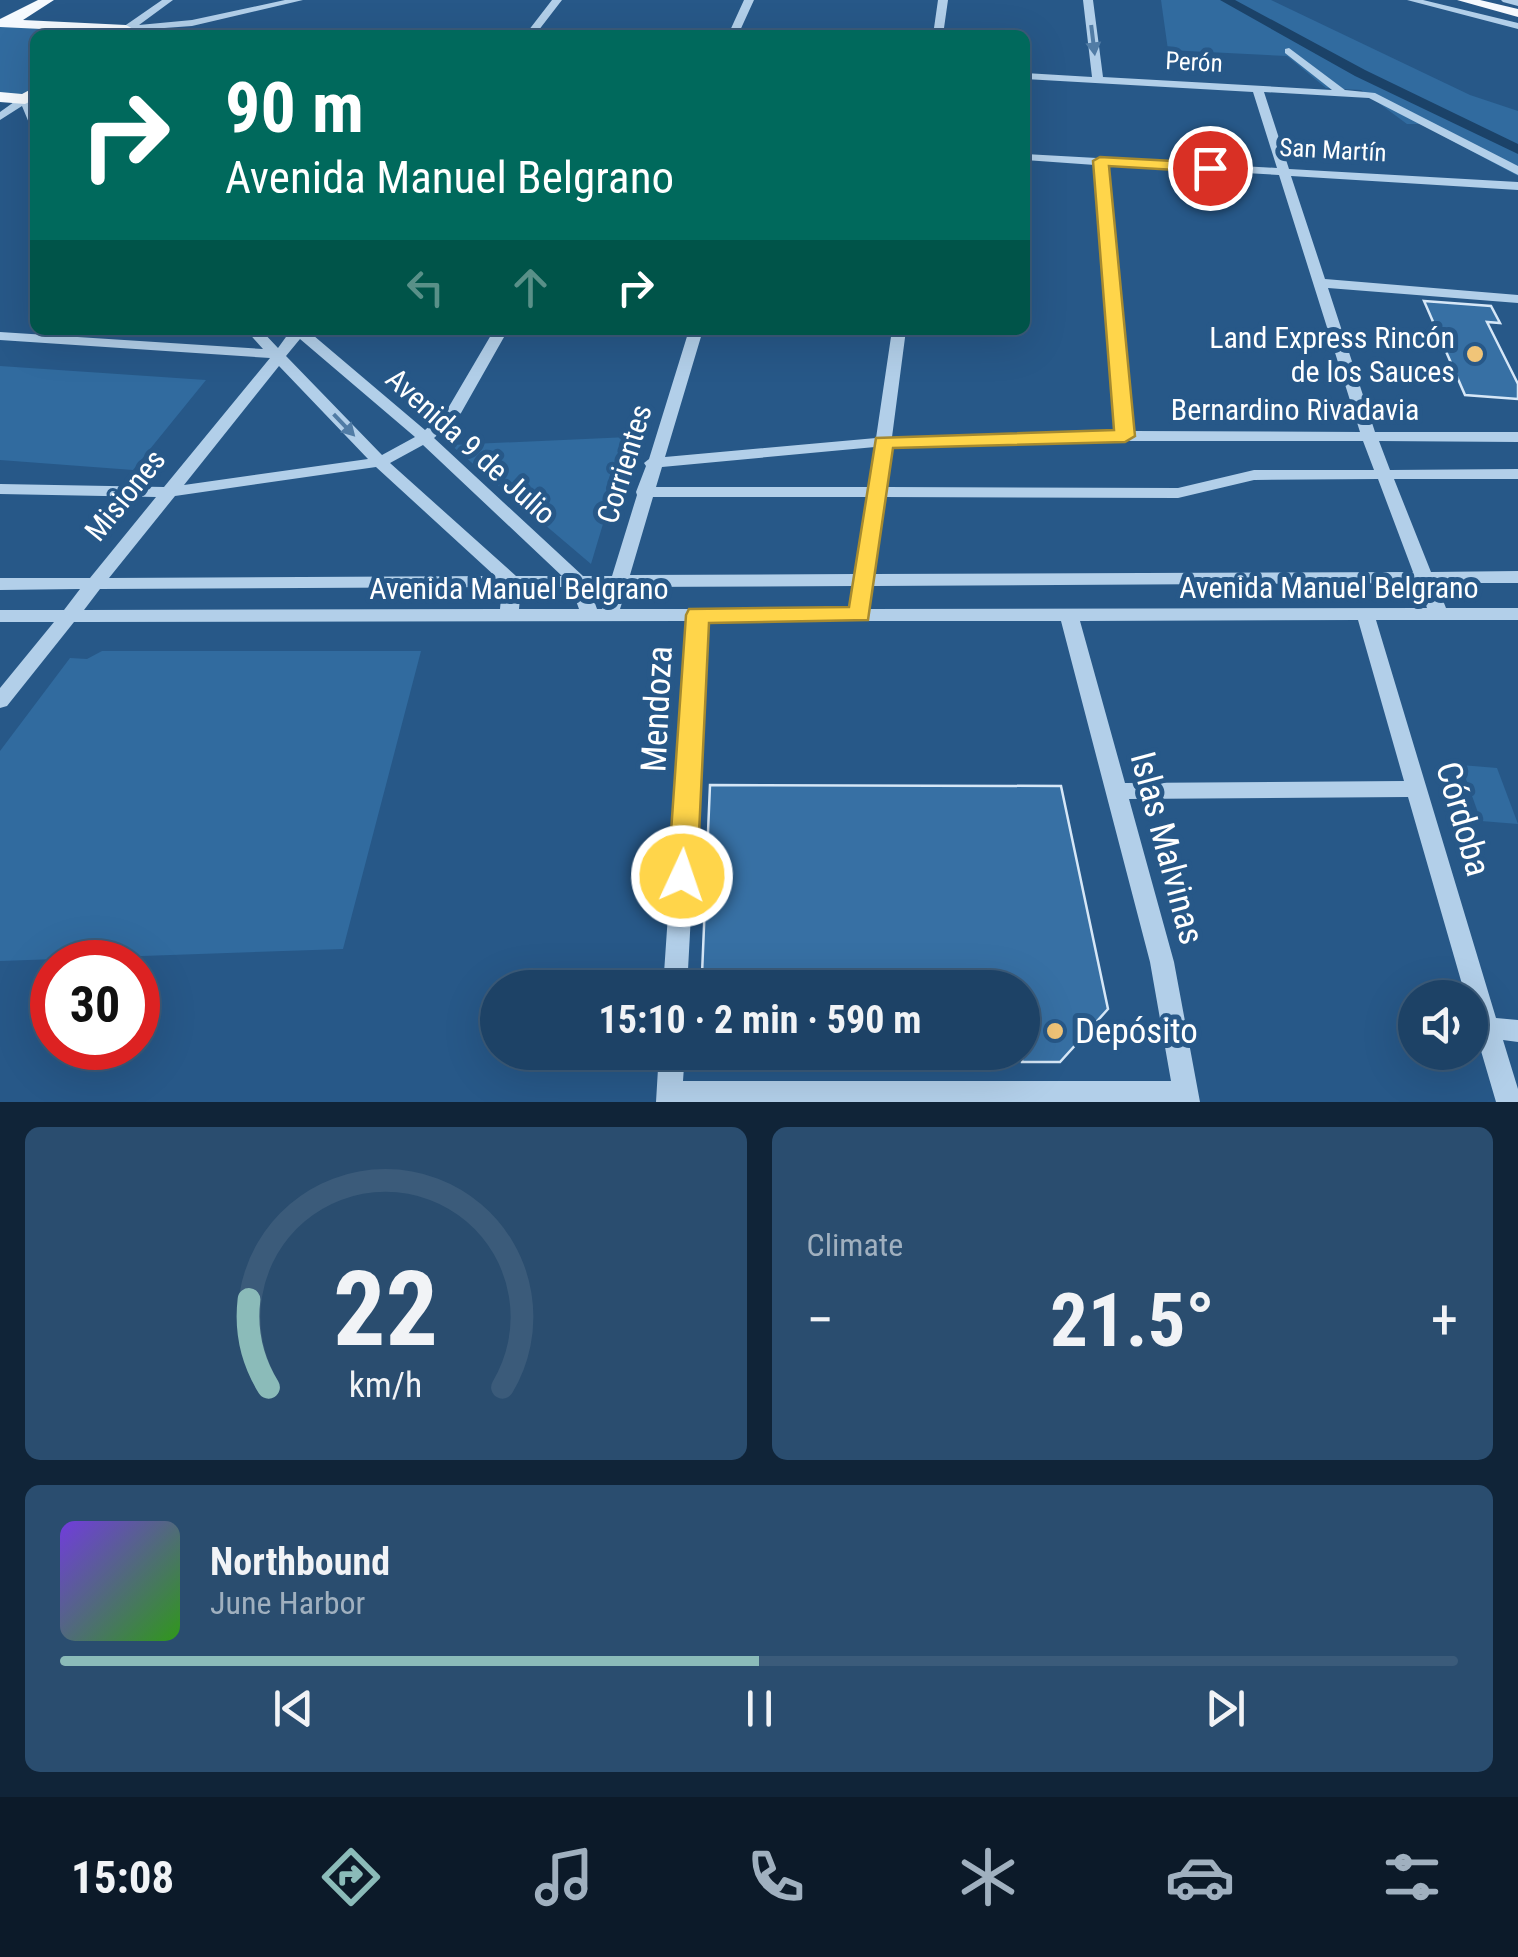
<!DOCTYPE html>
<html lang="en">
<head>
<meta charset="utf-8">
<style>
  :root { --surface:#1d4266; --page:#2a4d6f; --text:#f1f3f6; --muted:#a0b0bf; --line:#3b5b7a; --accent:#8bbbb9 }
  body { margin:0; font-family:"Roboto Condensed",sans-serif; background:var(--page); color:var(--text); height:100vh; display:flex; flex-direction:column; font-size:38px; white-space:nowrap }
  * { box-sizing:border-box; margin:0 }
  p { font-size:32px; color:var(--muted) }
  .icon { flex:none; width:55px; height:55px; fill:none; stroke:currentColor; stroke-width:2; stroke-linecap:round; stroke-linejoin:round }
  .map { position:relative; height:1102px; overflow:hidden }
  .drawer { display:flex; flex-direction:column; gap:25px; padding:25px; background:#102438; flex:1 }
  .drawer>* { flex:none }
  .guide { position:absolute; left:30px; top:30px; width:1000px; height:305px; border-radius:15px; box-shadow:0 10px 40px #0002,0 0 0 2px var(--line); background:#00695c; color:#fff; overflow:hidden }
  .controls { position:absolute; left:1398px; top:980px; display:grid; gap:20px }
  .controls a { display:grid; place-items:center; width:90px; height:90px; border-radius:50%; background:var(--surface); box-shadow:0 10px 40px #0002,0 0 0 2px var(--line); font-size:50px }
  .speed { position:absolute; left:30px; top:940px; display:flex; gap:20px; font-size:50px; font-weight:700; text-align:center }
  .speed>* { display:grid; place-content:center; width:130px; height:130px; border-radius:50%; background:var(--surface); box-shadow:0 10px 40px #0002,0 0 0 2px var(--line); line-height:1 }
  .speed .limit { border:15px solid #d22; background:#fff; color:#111 }
  .pin { position:absolute; display:grid; place-items:center; width:85px; height:85px; color:#fff; margin:-42px; border:5px solid #fff; border-radius:50%; box-shadow:0 2px 10px #0007 }
  .me { position:absolute; width:110px; margin:-55px; rotate:3deg; stroke-linejoin:round; filter:drop-shadow(0 0 8px #0008) }
  .turn { display:flex; align-items:center; gap:35px; height:210px; padding:0 30px; font-size:45px }
  .turn .icon { width:130px; height:130px; stroke-width:2.5 }
  .turn b { display:block; font-size:70px; line-height:85px }
  .lanes { display:flex; align-items:center; height:95px; padding:0 30px; background:#0003; justify-content:center; gap:50px; direction:ltr }
  .lanes .off { opacity:.35 }
  .big { font-size:75px; font-weight:700; line-height:1.1 }
  .drawer .tile { flex:1; display:flex; flex-direction:column; justify-content:center; gap:15px; min-width:0; padding:0 35px; border-radius:15px; background:var(--page) }
  .drawer .dial { align-items:center; gap:0 }
  .dial svg { height:260px; overflow:visible; fill:none; stroke:var(--line); stroke-width:7; stroke-linecap:round; text-anchor:middle }
  .dial text { fill:var(--text); stroke:none }
  .song { display:flex; align-items:center; gap:30px }
  .cover { width:120px; height:120px; border-radius:15px; background:linear-gradient(135deg,hsl(260 70% 55%),hsl(110 70% 35%)) }
  .played { height:10px; border-radius:5px; background:linear-gradient(90deg,var(--accent) 50%,var(--line) 50%) }
  .keys { display:flex; justify-content:space-around; direction:ltr }
  .heat { display:flex; justify-content:space-between; align-items:center; font-size:55px; direction:ltr }
  .drawer .tiles { flex:1; display:grid; gap:25px; grid-template-columns:1fr 1fr }
  .tile:last-child { grid-column:span 2 }
  .trip { position:absolute; left:480px; top:970px; width:560px; height:100px; border-radius:50px; background:var(--surface); box-shadow:0 10px 40px #0002,0 0 0 2px var(--line); font-weight:700; line-height:100px; text-align:center }
  .menu { display:flex; height:160px; justify-content:space-around; align-items:center; background:#0c1a29; color:var(--muted) }
  .menu .icon { width:70px; height:70px }
  .menu .on { color:var(--accent) }
  .menu b { font-size:45px; color:var(--text) }
  .map>svg:first-child { display:block }
  .green { fill:#316b9f }
  .lines { fill:none; stroke-linecap:round; stroke-linejoin:round }
  .canal { fill:#1b4268; fill-rule:evenodd }
  .building { fill:#3770a4; stroke:#d6e7f7; stroke-width:2.5 }
  .minor { fill:#b2cfe9; fill-rule:evenodd }
  .major { fill:#f5f9fe; fill-rule:evenodd }
  .oneway { fill:#517ca5 }
  .route { fill:#ffd54a; stroke:#a68a30; stroke-width:2.5 }
  .poi-dot { fill:#f1c578; stroke:#275888; stroke-width:4 }
  .labels { text-anchor:middle; dominant-baseline:central; stroke-width:10; stroke-linejoin:round; paint-order:stroke }
  .far-street-label { font-size:25px; fill:#fff; stroke:#275888 }
  .poi-label { font-size:30px; fill:#fff; stroke:#275888; text-anchor:end }
  .street-label { font-size:30px; fill:#fff; stroke:#275888 }
  .near-street-label { font-size:35px; fill:#fff; stroke:#275888 }
  .near-poi-label { font-size:35px; fill:#fff; stroke:#275888; text-anchor:start }
</style>
</head>
<body>
<div class="map">
<svg width="1518" height="1102" viewBox="0 0 1518 1102">
  <rect width="100%" height="100%" fill="#275888"/>
  <path class="green" d="M 1161,0 L 1271,0 L 1470,95 L 1518,111 L 1518,176 L 1421,124 L 1407,124 L 1361,90 L 1326,88 L 1287,56 L 1168,50 Z
    M 0,25 L 112,32 L 112,33 L 35,35 L 35,87 L 22,94 L 0,95 Z
    M 0,366 L 206,380 L 133,470 L 0,460 Z
    M 629,437 L 591,564 L 451,445 Z
    M 102,651 L 421,651 L 343,949 L 0,961 L 0,751 L 70,658 L 87,659 Z
    M 1461,765 L 1497,768 L 1518,824 L 1481,821 Z"/>
  <g class="lines">
    <path class="canal" d="M 1220,0 L 1235,0 L 1365,70 L 1518,144 L 1518,154 L 1355,76 Z"/>
  </g>
  <path class="building" d="M 1424,301 L 1491,306 L 1500,323 L 1487,322 L 1518,384 L 1518,399 L 1465,395 Z
    M 710,785 L 1061,786 L 1108,1009 L 1060,1062 L 1022,1062 L 1022,988 L 925,988 L 924,974 L 702,974 Z"/>
  <g class="lines">
    <path class="minor" d="M 162,0 L 173,0 L 139,25 L 192,20 L 285,0 L 303,0 L 192,26 L 123,31 L 123,27 Z
      M 552,0 L 562,0 L 535,35 L 525,35 Z
      M 744,0 L 754,0 L 738,35 L 728,35 Z
      M 938,0 L 948,0 L 943,35 L 933,35 Z
      M 1083,0 L 1093,0 L 1103,77 L 1332,90 L 1285,53 L 1285,49 L 1289,48 L 1345,90 L 1375,93 L 1518,166 L 1518,175 L 1514,173 L 1369,98 L 1264,92 L 1289,169 L 1518,182 L 1518,190 L 1291,176 L 1325,279 L 1518,295 L 1518,303 L 1328,288 L 1375,432 L 1518,432 L 1518,442 L 1379,441 L 1390,470 L 1518,469 L 1518,479 L 1394,479 L 1431,572 L 1518,571 L 1518,583 L 1436,583 L 1446,608 L 1518,608 L 1518,620 L 1376,620 L 1496,1018 L 1518,1020 L 1518,1042 L 1503,1040 L 1518,1089 L 1518,1102 L 1496,1102 L 1474,1027 L 1470,998 L 1466,998 L 1408,797 L 1129,799 L 1174,962 L 1200,1102 L 656,1102 L 659,1052 L 685,1052 L 683,1081 L 1171,1081 L 1150,962 L 1061,621 L 707,621 L 687,988 L 663,988 L 688,621 L 74,622 L 7,706 L 0,708 L 0,688 L 54,622 L 0,622 L 0,610 L 64,610 L 80,589 L 0,590 L 0,578 L 90,578 L 156,497 L 0,494 L 0,484 L 164,487 L 270,358 L 0,340 L 0,332 L 263,349 L 246,330 L 261,330 L 278,348 L 291,330 L 307,330 L 425,430 L 447,410 L 494,330 L 508,330 L 461,413 L 434,438 L 583,576 L 612,576 L 637,495 L 636,492 L 646,466 L 644,463 L 649,459 L 689,330 L 703,330 L 665,457 L 876,438 L 892,330 L 906,330 L 892,437 L 1117,431 L 1095,165 L 1025,160 L 1025,154 L 1277,168 L 1253,92 L 1025,79 L 1025,73 L 1092,77 ZM 1106,165 L 1279,175 L 1360,432 L 1132,431 ZM 300,339 L 415,437 L 382,455 L 286,356 ZM 279,366 L 368,459 L 184,485 ZM 1125,441 L 1363,441 L 1374,470 L 1254,470 L 1178,488 L 886,487 L 891,447 ZM 423,445 L 562,576 L 516,576 L 390,463 ZM 875,447 L 869,487 L 656,487 L 662,467 ZM 376,467 L 495,576 L 109,578 L 175,496 ZM 1378,479 L 1413,572 L 874,574 L 884,497 L 1178,498 L 1254,480 ZM 653,497 L 868,497 L 857,574 L 630,575 ZM 1418,583 L 1427,608 L 870,609 L 873,586 ZM 855,586 L 852,609 L 620,609 L 627,587 ZM 502,587 L 500,609 L 84,610 L 100,589 ZM 521,587 L 571,587 L 579,609 L 519,609 ZM 589,587 L 609,587 L 602,609 L 597,609 ZM 1358,620 L 1404,781 L 1125,783 L 1080,621 Z
      M 1407,0 L 1423,0 L 1518,23 L 1518,29 Z
      M 1501,0 L 1518,0 L 1518,6 L 1503,2 Z
      M 177,29 L 235,32 L 240,35 L 174,34 L 174,30 Z
      M 21,97 L 30,99 L 35,110 L 35,126 L 29,123 L 22,106 L 0,120 L 0,112 Z"/>
    <path class="major" d="M 38,0 L 54,0 L 23,20 L 126,25 L 133,29 L 126,33 L 0,27 L 0,19 Z
      M 1457,0 L 1480,0 L 1518,9 L 1518,17 Z
      M 35,87 L 35,99 L 25,104 L 0,102 L 0,92 L 22,94 Z"/>
  </g>
  <defs><path id="oneway-solid" d="M-6-.8H1V-3.2L6.5 0L1 3.2V.8H-6Z" transform="scale(2.5)"/></defs>
  <g class="oneway">
    <use href="#oneway-solid" transform="translate(1093 40) rotate(83)"/>
    <use href="#oneway-solid" transform="translate(344 425) rotate(46)"/>
  </g>
  <path class="route" d="M 1100,157 L 1210,163 L 1218,168 L 1210,172 L 1109,166 L 1135,436 L 1125,442 L 893,448 L 868,620 L 709,623 L 697,876 L 693,884 L 682,887 L 672,884 L 668,876 L 686,615 L 689,609 L 849,607 L 876,438 L 1114,430 L 1093,161 Z"/>
  <g class="poi-dot">
    <circle cx="1475" cy="354" r="10"/>
    <circle cx="1055" cy="1031" r="10"/>
  </g>
  <g class="labels">
    <g class="far-street-label">
      <text transform="translate(1194 62) rotate(3)">Perón</text>
      <text transform="translate(1333 150) rotate(3)">San Martín</text>
    </g>
    <g class="poi-label">
      <text x="1455" y="337">Land Express Rincón<tspan x="1455" dy="34">de los Sauces</tspan></text>
    </g>
    <g class="street-label">
      <text x="1295" y="409">Bernardino Rivadavia</text>
      <text transform="translate(471 446) rotate(42)">Avenida 9 de Julio</text>
      <text transform="translate(624 464) rotate(-73)">Corrientes</text>
      <text transform="translate(125 495) rotate(-51)">Misiones</text>
      <text x="1329" y="587">Avenida Manuel Belgrano</text>
      <text x="519" y="588">Avenida Manuel Belgrano</text>
    </g>
    <g class="near-street-label">
      <text transform="translate(657 709) rotate(-87)">Mendoza</text>
      <text transform="translate(1463 819) rotate(74)">Córdoba</text>
      <text transform="translate(1167 848) rotate(75)">Islas Malvinas</text>
    </g>
    <g class="near-poi-label">
      <text x="1075" y="1031">Depósito</text>
    </g>
  </g>
</svg>
<div class="controls">
<a><svg class="icon" aria-label="sound" viewBox="0 0 24 24"><path d="M4 9h4l5-4v14l-5-4H4zM17 9q2 3 0 6"/></svg></a>
</div>
<div class="speed"><div class="limit">30</div></div>
<div class="pin" style="left:1210px;top:168px;background:#d93025"><svg class="icon" aria-label="arrive" viewBox="0 0 24 24"><path d="M6 21V4h12l-3 4 3 4H6"/></svg></div>
<svg class="me" style="left:682px;top:876px" viewBox="-20 -20 40 40"><circle r="17" fill="#ffd54a" stroke="#fff" stroke-width="3"/><path d="M0-11L8 9 0 5-8 9z" fill="#fff"/></svg>
<div class="trip">15:10 · 2 min · 590 m</div>
<div class="guide">
<div class="turn"><svg class="icon" aria-label="right" viewBox="0 0 24 24"><path d="M7 20v-9h11M14 6l5 5-5 5"/></svg><div><b>90 m</b>Avenida Manuel Belgrano</div></div>
<div class="lanes"><svg class="icon off" aria-label="left" viewBox="0 0 24 24"><path d="M17 20v-9H6M10 6l-5 5 5 5"/></svg><svg class="icon off" aria-label="ahead" viewBox="0 0 24 24"><path d="M12 20V5M6 11l6-6 6 6"/></svg><svg class="icon" aria-label="right" viewBox="0 0 24 24"><path d="M7 20v-9h11M14 6l5 5-5 5"/></svg></div>
</div>
</div>
<section class="drawer">
<div class="tiles">
<div class="tile dial"><svg viewBox="0 0 100 80">
<path d="M14 69A42 42 0 1 1 86 69"/>
<path d="M14 69A42 42 0 0 1 8 42" stroke="#8bbbb9"/>
<text x="50" y="56" font-size="32" font-weight="700">22</text>
<text x="50" y="72" font-size="11">km/h</text>
</svg></div>
<div class="tile"><p>Climate</p>
<div class="heat"><a>−</a><b class="big">21.5°</b><a>+</a></div>
</div>
<div class="tile">
<div class="song"><i class="cover"></i><div><b>Northbound</b><p>June Harbor</p></div></div>
<div class="played"></div>
<div class="keys"><svg class="icon" aria-label="previous" viewBox="0 0 24 24"><path d="M18 5L8 12l10 7zM5 5v14"/></svg><svg class="icon" aria-label="pause" viewBox="0 0 24 24"><path d="M8 5v14M16 5v14"/></svg><svg class="icon" aria-label="next" viewBox="0 0 24 24"><path d="M6 5l10 7-10 7zM19 5v14"/></svg></div>
</div>
</div>
</section>
<nav class="menu">
<b>15:08</b>
<svg class="icon on" aria-label="directions" viewBox="0 0 24 24"><path d="M12 3l9 9-9 9-9-9zM9 14v-3h6M13 9l2 2-2 2"/></svg>
<svg class="icon" aria-label="music" viewBox="0 0 24 24"><path d="M9 18V5l10-2v13"/><circle cx="6" cy="18" r="3"/><circle cx="16" cy="16" r="3"/></svg>
<svg class="icon" aria-label="phone" viewBox="0 0 24 24"><path d="M5 4h4l2 5-3 2q2 4 5 5l2-3 5 2v4C11 20 4 13 5 4z"/></svg>
<svg class="icon" aria-label="climate" viewBox="0 0 24 24"><path d="M12 3v18M4 7l16 10M4 17L20 7"/></svg>
<svg class="icon" aria-label="car" viewBox="0 0 24 24"><path d="M5 17H2v-5l4-1 3-4h7l3 4 3 1v5h-3M9 17h6M6 11h13"/><circle cx="7" cy="17" r="2"/><circle cx="17" cy="17" r="2"/></svg>
<svg class="icon" aria-label="filters" viewBox="0 0 24 24"><path d="M4 7h16M4 17h16"/><circle cx="9" cy="7" r="2"/><circle cx="15" cy="17" r="2"/></svg>
</nav>
</body>
</html>
